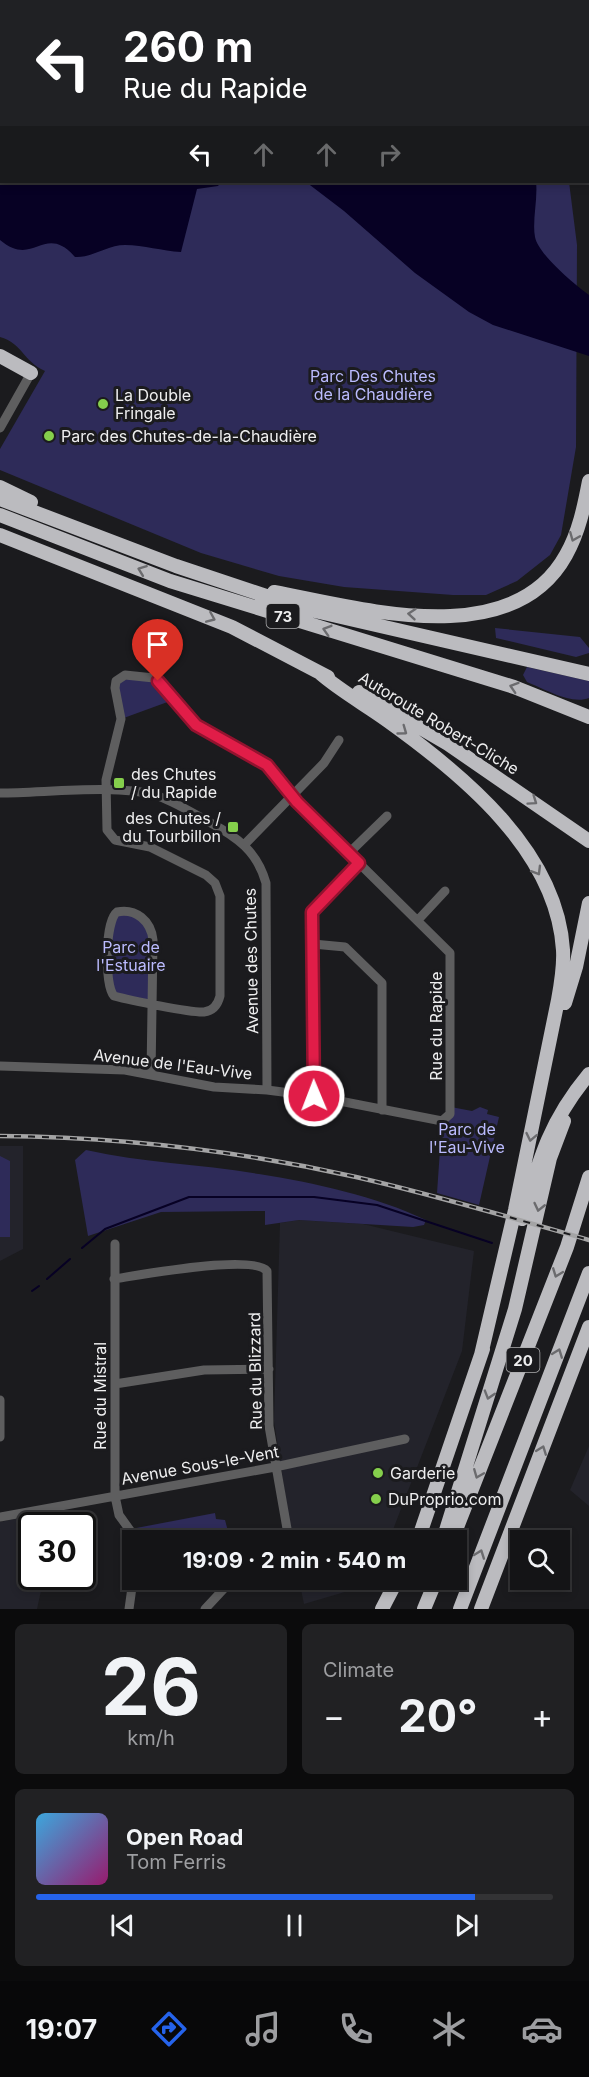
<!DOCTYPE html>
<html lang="en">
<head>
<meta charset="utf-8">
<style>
  :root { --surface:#141416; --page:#212123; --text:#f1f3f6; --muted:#9d9ea1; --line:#333335; --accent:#2563eb }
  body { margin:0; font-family:Inter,sans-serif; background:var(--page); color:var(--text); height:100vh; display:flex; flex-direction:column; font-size:22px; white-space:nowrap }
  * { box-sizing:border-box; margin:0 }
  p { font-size:20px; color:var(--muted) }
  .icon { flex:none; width:33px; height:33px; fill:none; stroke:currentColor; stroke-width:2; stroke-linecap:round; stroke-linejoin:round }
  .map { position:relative; height:1609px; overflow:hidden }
  .details { display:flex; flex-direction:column; gap:15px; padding:15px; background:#0b0b0c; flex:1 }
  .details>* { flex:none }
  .banner { position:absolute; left:0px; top:0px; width:590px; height:183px; box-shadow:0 3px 9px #0003,0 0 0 2px var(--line); background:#202124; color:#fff; overflow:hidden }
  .fabs { position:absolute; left:510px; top:1530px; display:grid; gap:12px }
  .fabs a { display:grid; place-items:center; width:60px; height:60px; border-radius:0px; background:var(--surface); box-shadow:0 3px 9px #0003,0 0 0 2px var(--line); font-size:30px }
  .speed { position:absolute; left:18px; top:1512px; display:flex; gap:12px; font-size:30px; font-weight:700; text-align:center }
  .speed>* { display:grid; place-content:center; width:78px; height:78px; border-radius:50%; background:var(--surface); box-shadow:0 3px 9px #0003,0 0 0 2px var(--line); line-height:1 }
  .speed .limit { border:3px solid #111; border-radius:9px; background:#fff; color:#111 }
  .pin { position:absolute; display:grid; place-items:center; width:51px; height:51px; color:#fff; margin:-62px -26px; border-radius:50% 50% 50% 0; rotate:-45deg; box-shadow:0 0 6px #0007 }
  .pin .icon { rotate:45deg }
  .me { position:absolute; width:66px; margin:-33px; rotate:359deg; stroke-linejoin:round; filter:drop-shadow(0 0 4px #0008) }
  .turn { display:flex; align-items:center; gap:21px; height:126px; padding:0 24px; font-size:27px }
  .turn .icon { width:78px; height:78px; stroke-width:2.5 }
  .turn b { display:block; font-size:42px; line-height:51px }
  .lanes { display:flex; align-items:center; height:57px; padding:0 24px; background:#0003; justify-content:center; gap:30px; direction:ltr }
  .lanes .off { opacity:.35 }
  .big { font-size:45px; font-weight:700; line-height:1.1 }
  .details .card { flex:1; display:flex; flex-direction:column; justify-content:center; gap:9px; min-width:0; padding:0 21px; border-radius:9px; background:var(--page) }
  .details .dial { align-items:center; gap:0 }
  .dial b { font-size:78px; line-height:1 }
  .song { display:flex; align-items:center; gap:18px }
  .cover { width:72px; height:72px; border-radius:9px; background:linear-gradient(135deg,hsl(200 70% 55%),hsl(320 70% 35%)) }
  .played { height:6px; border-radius:3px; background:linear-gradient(90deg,var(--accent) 85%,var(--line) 85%) }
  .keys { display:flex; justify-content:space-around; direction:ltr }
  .heat { display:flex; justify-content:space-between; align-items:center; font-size:33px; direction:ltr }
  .details .tiles { flex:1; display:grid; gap:15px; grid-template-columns:1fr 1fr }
  .card:last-child { grid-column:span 2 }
  .trip { position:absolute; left:122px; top:1530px; width:345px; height:60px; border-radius:0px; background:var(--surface); box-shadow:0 3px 9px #0003,0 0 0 2px var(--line); font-weight:700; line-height:60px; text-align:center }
  .dock { display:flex; height:96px; justify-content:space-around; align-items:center; background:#080809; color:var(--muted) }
  .dock .icon { width:42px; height:42px }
  .dock .selected { color:var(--accent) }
  .dock b { font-size:27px; color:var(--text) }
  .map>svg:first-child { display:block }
  .built { fill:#23232b }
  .green { fill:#2e2b59 }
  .water { fill:#070124 }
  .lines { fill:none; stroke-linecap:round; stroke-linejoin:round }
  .stream { stroke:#070124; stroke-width:2 }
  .minor { stroke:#5e5e5f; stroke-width:9 }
  .highway { stroke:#bbbbbf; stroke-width:14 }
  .rail-casing { stroke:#a4a4a5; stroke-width:4.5 }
  .rail { stroke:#1b1b1e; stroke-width:2; stroke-dasharray:7; stroke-linecap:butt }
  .oneway { stroke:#6b6b6e }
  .route-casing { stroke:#92132f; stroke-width:15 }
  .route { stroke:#e11d48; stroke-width:10 }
  .poi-dot { fill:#85cf4c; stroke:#1b1b1e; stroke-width:2 }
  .labels { text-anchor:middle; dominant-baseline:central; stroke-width:6; stroke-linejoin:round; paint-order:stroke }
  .shield { fill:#1b1b1e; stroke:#afafb0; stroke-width:1.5 }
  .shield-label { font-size:15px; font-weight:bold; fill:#eeeeef }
  .park-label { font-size:16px; fill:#bbbbfe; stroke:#1b1b1e }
  .poi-label { font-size:16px; fill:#eeeeef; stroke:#1b1b1e; text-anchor:start }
  .street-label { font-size:16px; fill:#eeeeef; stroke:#1b1b1e }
</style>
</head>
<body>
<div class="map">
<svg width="589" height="1609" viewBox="0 0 589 1609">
  <rect width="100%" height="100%" fill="#1b1b1e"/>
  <path class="built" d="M 0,1146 L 23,1146 L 23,1249 L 0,1261 Z
    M 299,1220 L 363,1224 L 474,1251 L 462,1351 L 389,1540 L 292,1540 L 274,1421 L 280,1223 Z
    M 589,1446 L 589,1506 L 570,1490 Z
    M 29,1516 L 32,1576 L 44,1577 L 37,1609 L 0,1609 L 0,1522 Z
    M 299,1580 L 374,1580 L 372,1584 L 304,1604 Z"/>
  <path class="green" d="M 0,0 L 551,0 L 2,2 L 2,182 L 569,182 L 577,245 L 576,447 L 561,535 L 550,555 L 517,581 L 486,595 L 453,595 L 344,587 L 279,576 L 201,553 L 0,470 L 0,449 L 45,371 C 23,361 22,343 0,337 Z
    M 495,628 L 580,637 L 589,648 L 589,653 L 576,657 L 496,638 Z
    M 527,667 L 589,681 L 589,698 C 571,705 545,689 527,682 L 523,675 Z
    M 148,676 L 173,700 L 121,719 L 116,681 Z
    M 124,910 L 149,924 L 152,1003 L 110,991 L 112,915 Z
    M 451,1107 L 472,1111 L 480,1107 L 488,1110 L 487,1114 L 499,1117 L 479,1205 L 437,1193 L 442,1121 Z
    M 86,1150 C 143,1163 201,1164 259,1174 C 315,1183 375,1196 426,1220 L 424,1225 L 413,1227 L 299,1220 L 265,1225 L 265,1211 L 161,1212 L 88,1236 L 75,1160 Z
    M 0,1156 L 10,1161 L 10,1237 L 0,1237 Z
    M 215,1513 L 216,1519 L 225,1520 L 229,1535 C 201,1550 163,1537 133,1532 L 131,1529 Z"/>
  <path class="water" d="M 0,170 L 2,182 L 221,182 L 218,186 L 197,189 L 181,252 C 162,251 144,245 125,245 C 107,245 92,258 75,257 C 44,222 34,269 0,240 Z
    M 306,182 L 536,182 C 538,199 532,221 535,237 C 538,254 575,285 589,295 L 589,356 L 493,325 L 469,312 L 415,273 L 344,211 Z"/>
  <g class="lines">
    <path class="stream" d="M 82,1248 L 105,1229 L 189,1197 L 314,1197 L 377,1205 L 492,1243
      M 47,1279 L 70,1259
      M 32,1291 L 39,1286"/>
    <path class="minor" d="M 0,428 L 31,373
      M 0,793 C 44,793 115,784 155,795 C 174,801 192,813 209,822 C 237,837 257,851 266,883 L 267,1090
      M 244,845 L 324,763 L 339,740
      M 349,853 L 387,816
      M 418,920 L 445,891
      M 313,944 L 345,947 L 382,983 L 382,1110
      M 0,1066 L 125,1070 L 214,1087 L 267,1090 L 314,1096 L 442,1121 L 450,1114 L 450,953 L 297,802 L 267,765 L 196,725 L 154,678 L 125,675 L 116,681 L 115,688 L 121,719 L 106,780 L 107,830 L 115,840 L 150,847 L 206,875 L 215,883 L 220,896 L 220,996 C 218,1004 213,1011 204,1012 C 191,1013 129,1000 114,996 C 104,985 105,921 117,912 C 136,908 151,921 153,940 L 151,1075
      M 314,1096 L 312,912 L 359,863
      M 115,1244 L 115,1496 L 119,1515 L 137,1540
      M 114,1279 C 140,1275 253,1254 267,1271 L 269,1426 L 289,1540
      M 115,1384 L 204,1370 L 269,1369
      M 0,1400 L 0,1437
      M 0,1517 L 275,1467 L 405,1439
      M 129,1609 L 133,1580
      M 205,1609 L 232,1580"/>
    <path class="highway" d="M 0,356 L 31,373
      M 0,487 L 31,502
      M 0,499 L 176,566 L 302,608 L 589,674
      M 0,515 L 170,581 L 514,687 L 589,717
      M 0,535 L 232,627 L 328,677
      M 274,592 C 360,608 512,653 566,555 C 579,532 584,507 589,481
      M 321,674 C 342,692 366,705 388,721 C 462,774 557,851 563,950 C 564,967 561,984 558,1000 L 515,1210 L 481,1355
      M 359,692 L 448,744 L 589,841
      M 565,1003 L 576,967 L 589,903
      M 522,1219 C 539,1160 549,1122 589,1074
      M 418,1540 L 483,1349
      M 443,1540 L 515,1309 L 550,1158 L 564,1121
      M 452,1540 L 567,1247 L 589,1177
      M 382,1609 L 397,1580
      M 424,1609 L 436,1580
      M 460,1609 L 589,1273
      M 481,1609 L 589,1327"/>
    <defs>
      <path id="rail" d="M 0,1136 C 120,1137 240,1151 356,1177 C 435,1195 512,1218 589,1240"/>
    </defs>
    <use href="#rail" class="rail-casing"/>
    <use href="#rail" class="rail"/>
  </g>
  <defs><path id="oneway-chevron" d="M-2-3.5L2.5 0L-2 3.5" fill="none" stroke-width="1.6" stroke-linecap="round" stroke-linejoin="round" transform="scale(1.5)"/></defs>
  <g class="oneway">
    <use href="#oneway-chevron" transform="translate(574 537) rotate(112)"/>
    <use href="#oneway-chevron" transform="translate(142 570) rotate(-159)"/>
    <use href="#oneway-chevron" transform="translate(412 614) rotate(-175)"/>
    <use href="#oneway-chevron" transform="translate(211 618) rotate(23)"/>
    <use href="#oneway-chevron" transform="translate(327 630) rotate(-163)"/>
    <use href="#oneway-chevron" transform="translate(514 687) rotate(-162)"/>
    <use href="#oneway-chevron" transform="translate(403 731) rotate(36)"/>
    <use href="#oneway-chevron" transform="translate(533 801) rotate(35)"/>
    <use href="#oneway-chevron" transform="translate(537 871) rotate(59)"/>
    <use href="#oneway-chevron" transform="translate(531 1137) rotate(102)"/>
    <use href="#oneway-chevron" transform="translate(539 1207) rotate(103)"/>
    <use href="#oneway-chevron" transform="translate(557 1273) rotate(111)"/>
    <use href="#oneway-chevron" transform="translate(558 1353) rotate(-69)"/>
    <use href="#oneway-chevron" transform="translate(489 1395) rotate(107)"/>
    <use href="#oneway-chevron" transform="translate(542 1450) rotate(-69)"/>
    <use href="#oneway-chevron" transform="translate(478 1474) rotate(112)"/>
    <use href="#oneway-chevron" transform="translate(480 1554) rotate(-70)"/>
  </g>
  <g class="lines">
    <defs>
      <path id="route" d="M 158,681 L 196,725 L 267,765 L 297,802 L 359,863 L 312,912 L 314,1096"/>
    </defs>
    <use href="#route" class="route-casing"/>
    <use href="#route" class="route"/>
  </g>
  <g class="poi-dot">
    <circle cx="103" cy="404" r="6"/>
    <circle cx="49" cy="436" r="6"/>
    <rect x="113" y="777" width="12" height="12" rx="3"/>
    <rect x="227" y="821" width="12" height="12" rx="3"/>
    <circle cx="378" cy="1473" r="6"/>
    <circle cx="376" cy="1499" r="6"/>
  </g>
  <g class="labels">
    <g class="shield">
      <rect x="266.5" y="604" width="33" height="24" rx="4.5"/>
      <rect x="506.5" y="1348" width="33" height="24" rx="4.5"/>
    </g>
    <g class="shield-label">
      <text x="283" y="616">73</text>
      <text x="523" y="1360">20</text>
    </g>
    <g class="park-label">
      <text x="373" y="376">Parc Des Chutes<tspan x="373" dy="18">de la Chaudière</tspan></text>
      <text x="131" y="947">Parc de<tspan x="131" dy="18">l'Estuaire</tspan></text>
      <text x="467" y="1129">Parc de<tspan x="467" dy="18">l'Eau-Vive</tspan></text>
    </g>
    <g class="poi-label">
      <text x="115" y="395">La Double<tspan x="115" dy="18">Fringale</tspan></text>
      <text x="61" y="436">Parc des Chutes-de-la-Chaudière</text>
      <text x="131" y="774">des Chutes<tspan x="131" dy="18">/ du Rapide</tspan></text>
      <text x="221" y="818" text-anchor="end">des Chutes /<tspan x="221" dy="18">du Tourbillon</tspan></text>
      <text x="390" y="1473">Garderie</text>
      <text x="388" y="1499">DuProprio.com</text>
    </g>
    <g class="street-label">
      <text transform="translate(439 723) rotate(31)">Autoroute Robert-Cliche</text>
      <text transform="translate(251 961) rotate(-91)">Avenue des Chutes</text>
      <text transform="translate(436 1026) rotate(-90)">Rue du Rapide</text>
      <text transform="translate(173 1064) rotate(7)">Avenue de l'Eau-Vive</text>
      <text transform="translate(255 1371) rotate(-91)">Rue du Blizzard</text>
      <text transform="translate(100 1396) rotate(-90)">Rue du Mistral</text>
      <text transform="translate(200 1465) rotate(-10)">Avenue Sous-le-Vent</text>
    </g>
  </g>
</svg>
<div class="fabs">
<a><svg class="icon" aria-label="search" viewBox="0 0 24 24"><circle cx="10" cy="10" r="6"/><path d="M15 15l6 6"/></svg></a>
</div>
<div class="speed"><div class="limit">30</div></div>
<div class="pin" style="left:158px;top:681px;background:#d93025"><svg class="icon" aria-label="arrive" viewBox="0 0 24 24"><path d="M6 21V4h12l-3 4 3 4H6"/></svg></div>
<svg class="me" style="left:314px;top:1096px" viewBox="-20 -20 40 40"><circle r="17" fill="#e11d48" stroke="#fff" stroke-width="3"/><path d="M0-11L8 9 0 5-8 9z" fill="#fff"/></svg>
<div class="trip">19:09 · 2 min · 540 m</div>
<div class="banner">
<div class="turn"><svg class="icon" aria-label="left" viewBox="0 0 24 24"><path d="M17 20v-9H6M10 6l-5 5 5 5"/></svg><div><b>260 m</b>Rue du Rapide</div></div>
<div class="lanes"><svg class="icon" aria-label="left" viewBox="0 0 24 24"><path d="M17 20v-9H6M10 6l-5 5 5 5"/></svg><svg class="icon off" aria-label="ahead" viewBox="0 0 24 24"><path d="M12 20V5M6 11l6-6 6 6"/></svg><svg class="icon off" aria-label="ahead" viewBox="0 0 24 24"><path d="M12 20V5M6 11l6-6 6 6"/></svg><svg class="icon off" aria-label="right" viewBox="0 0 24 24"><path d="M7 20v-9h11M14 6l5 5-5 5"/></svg></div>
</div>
</div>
<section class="details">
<div class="tiles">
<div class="card dial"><b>26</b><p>km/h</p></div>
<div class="card"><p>Climate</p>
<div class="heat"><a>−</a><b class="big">20°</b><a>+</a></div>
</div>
<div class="card">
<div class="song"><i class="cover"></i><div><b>Open Road</b><p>Tom Ferris</p></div></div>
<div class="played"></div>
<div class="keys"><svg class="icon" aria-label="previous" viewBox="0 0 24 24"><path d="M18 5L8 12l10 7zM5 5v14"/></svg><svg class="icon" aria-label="pause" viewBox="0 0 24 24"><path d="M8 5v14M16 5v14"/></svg><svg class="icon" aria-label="next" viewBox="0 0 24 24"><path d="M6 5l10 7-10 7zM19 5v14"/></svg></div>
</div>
</div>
</section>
<nav class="dock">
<b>19:07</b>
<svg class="icon selected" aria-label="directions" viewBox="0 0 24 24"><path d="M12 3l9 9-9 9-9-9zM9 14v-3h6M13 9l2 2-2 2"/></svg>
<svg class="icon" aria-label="music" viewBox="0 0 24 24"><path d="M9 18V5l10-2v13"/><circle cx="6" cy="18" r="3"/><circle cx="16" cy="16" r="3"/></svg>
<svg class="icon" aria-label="phone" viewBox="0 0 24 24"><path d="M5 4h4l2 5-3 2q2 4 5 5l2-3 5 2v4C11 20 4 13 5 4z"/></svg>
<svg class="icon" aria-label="climate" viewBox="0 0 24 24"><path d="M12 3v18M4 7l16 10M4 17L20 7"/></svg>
<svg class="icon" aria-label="car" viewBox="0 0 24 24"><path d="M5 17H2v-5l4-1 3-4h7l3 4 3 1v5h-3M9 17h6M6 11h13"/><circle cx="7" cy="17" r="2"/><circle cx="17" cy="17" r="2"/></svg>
</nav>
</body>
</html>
